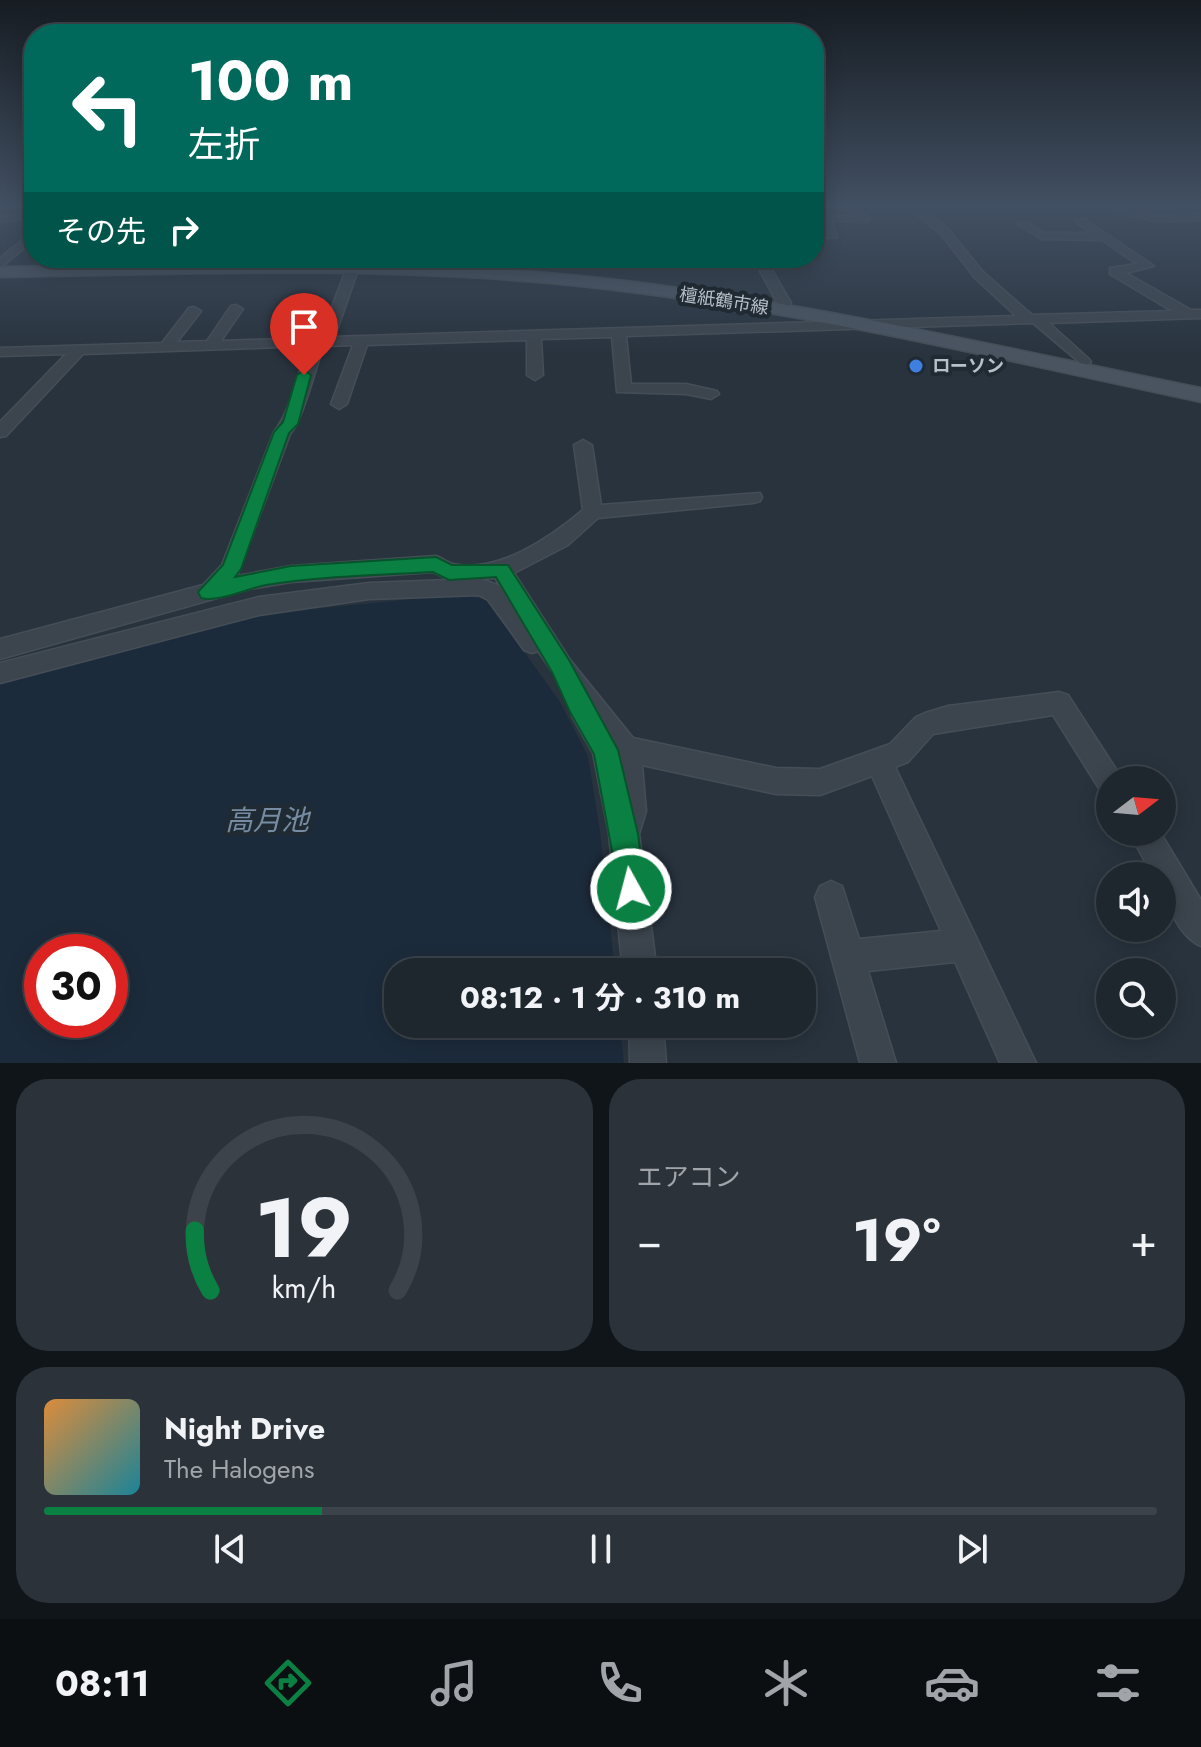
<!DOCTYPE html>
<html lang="ja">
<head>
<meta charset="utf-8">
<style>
  :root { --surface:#1e262e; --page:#2b323a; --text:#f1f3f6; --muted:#a1a5aa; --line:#3c434a; --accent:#0b8043 }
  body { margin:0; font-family:Jost,"Noto Sans JP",sans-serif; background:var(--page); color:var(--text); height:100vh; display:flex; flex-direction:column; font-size:30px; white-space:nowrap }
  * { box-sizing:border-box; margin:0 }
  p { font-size:26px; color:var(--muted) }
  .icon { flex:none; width:44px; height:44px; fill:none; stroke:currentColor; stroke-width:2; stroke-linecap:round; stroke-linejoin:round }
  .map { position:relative; height:1063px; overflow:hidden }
  .panel { display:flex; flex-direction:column; gap:16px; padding:16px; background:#101519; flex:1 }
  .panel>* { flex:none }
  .guide { position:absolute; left:24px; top:24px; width:800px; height:244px; border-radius:32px; box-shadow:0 4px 20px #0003,0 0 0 2px var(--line); background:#00695c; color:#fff; overflow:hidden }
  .needle { width:52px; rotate:74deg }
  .controls { position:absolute; left:1096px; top:766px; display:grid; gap:16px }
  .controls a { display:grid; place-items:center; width:80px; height:80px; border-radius:50%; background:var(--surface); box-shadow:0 4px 20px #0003,0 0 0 2px var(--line); font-size:40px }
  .speed { position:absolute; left:24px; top:934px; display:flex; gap:16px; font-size:40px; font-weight:700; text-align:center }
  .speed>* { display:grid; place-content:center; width:104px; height:104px; border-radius:50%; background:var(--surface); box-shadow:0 4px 20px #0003,0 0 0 2px var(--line); line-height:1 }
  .speed .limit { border:12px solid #d22; background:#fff; color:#111 }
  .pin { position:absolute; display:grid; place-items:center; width:68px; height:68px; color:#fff; margin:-82px -34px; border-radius:50% 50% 50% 0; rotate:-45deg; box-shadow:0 0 8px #0007 }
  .pin .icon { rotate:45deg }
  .me { position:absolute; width:88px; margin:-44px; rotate:353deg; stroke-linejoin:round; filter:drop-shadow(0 0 6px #0008) }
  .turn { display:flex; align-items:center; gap:28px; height:168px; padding:0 32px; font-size:36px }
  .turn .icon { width:104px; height:104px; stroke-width:2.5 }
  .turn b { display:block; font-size:56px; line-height:68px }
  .then { display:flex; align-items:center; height:76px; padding:0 32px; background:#0003; gap:16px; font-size:30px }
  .big { font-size:60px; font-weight:700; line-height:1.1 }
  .panel .widget { flex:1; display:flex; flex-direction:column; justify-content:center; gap:12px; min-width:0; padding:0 28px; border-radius:32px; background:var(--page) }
  .panel .dial { align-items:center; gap:0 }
  .dial svg { height:208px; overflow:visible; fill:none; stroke:var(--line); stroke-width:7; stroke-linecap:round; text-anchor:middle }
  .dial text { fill:var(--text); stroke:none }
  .song { display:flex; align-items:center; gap:24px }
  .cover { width:96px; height:96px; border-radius:12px; background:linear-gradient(135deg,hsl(30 70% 55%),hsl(190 70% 35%)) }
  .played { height:8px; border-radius:4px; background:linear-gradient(90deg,var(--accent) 25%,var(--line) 25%) }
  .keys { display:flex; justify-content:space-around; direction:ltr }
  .heat { display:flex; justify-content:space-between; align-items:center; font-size:44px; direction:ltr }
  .panel .tiles { flex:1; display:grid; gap:16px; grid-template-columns:1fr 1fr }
  .widget:last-child { grid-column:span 2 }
  .trip { position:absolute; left:384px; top:958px; width:432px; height:80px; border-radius:32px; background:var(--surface); box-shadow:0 4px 20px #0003,0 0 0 2px var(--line); font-weight:700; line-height:80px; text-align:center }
  .tabs { display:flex; height:128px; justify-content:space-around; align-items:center; background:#0c0f12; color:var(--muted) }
  .tabs .icon { width:56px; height:56px }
  .tabs .active { color:var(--accent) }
  .tabs b { font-size:36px; color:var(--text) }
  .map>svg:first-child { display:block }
  .water { fill:#1c2b3b; fill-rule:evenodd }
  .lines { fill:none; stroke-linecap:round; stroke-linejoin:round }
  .street-casing { stroke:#454e57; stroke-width:3 }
  .secondary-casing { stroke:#454e57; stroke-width:3 }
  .street { fill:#3c454e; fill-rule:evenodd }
  .secondary { fill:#4a5461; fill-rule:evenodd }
  .route { fill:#0b8043; stroke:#07532c; stroke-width:2 }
  .shop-dot { fill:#3f7fe0; stroke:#202a33; stroke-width:3 }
  .labels { text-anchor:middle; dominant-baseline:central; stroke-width:8; stroke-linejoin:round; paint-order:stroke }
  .far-street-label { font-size:18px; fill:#b8c0c9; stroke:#202a33 }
  .far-poi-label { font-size:18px; font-weight:bold; fill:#b8c0c9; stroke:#202a33; text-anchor:start }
  .near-water-label { font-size:28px; font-style:italic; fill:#758ca4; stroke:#202a33 }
</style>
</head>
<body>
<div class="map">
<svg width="1201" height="1063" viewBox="0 0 1201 1063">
  <rect width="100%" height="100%" fill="#28333e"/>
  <path class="water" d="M 460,594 L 487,600 L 560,702 L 588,756 L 600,831 L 615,972 L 398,972 L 398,1024 L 620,1024 L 624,1063 L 0,1063 L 0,680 L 255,615 ZM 42,952 L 110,952 L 110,1020 L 42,1020 Z"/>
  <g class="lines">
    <defs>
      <path id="street" d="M 842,206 L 854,206 L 870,219 L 865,222 L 832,221 L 837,237 L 814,239 L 814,233 L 826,232 L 821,216 L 854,216 Z
        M 867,206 L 927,206 L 923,209 L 949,230 L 983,272 L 1032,315 L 1172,311 L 1110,274 L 1110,268 L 1137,264 L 1102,240 L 1042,239 L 1018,224 L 1027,222 L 1044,233 L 1091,233 L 1075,221 L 1084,219 L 1154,266 L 1126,273 L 1191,310 L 1201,310 L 1201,318 L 1049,323 L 1089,359 L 1091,362 L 1084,366 L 1033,323 L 626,336 L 631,384 L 686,384 L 717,391 L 719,394 L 711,399 L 686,394 L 617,392 L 612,337 L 541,339 L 543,375 L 535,380 L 527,375 L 527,340 L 367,345 L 347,404 L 339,409 L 331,404 L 353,345 L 324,346 C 315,368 303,420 290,434 L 237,576 L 291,566 L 436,556 C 442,558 448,563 453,564 C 498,574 551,537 583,510 L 574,445 L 583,440 L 592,445 L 601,505 L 760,493 L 762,497 L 760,501 L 753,503 L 598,518 L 568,545 L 514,573 L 570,660 L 633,738 L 776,768 L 820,769 L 890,744 L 916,717 L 925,713 L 948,706 L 1059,692 L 1068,695 L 1123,780 L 1110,780 L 1110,794 L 1100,790 L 1053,715 L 933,734 L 908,762 L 895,767 L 1036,1063 L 1000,1063 L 955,962 L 868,971 L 896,1063 L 860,1063 L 815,897 L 820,886 L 831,881 L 842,886 L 859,939 L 941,931 L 872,776 L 820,795 L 776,794 L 642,765 L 646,811 L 639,834 L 657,972 L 623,972 L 609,834 L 593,753 L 572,716 L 577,707 L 538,651 L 532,653 L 524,650 L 488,600 L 479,595 L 369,599 L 259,615 L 0,683 L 0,663 L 259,597 L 369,583 L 449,580 L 433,572 L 291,582 L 249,589 L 0,659 L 0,639 L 203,585 L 222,565 L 274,432 C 292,409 297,374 309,346 L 83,354 L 6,436 L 0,437 L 0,422 L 66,354 L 0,356 L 0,348 L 162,343 L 189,308 L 194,307 L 201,311 L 177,342 L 207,341 L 231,306 L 236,305 L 243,309 L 221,341 L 314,338 L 324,328 L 347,267 L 353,263 L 359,267 L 337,330 L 331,337 L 1016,316 L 975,278 L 941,234 L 910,209 L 872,209 ZM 495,578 L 500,586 L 481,579 Z
        M 1097,206 L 1116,206 L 1157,216 L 1201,214 L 1201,220 L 1157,222 Z
        M 28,215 L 28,219 L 0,222 L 0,216 Z
        M 34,231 L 34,240 L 0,268 L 0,258 Z
        M 753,258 L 765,258 L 791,303 L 789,306 L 779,306 Z
        M 1129,832 L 1160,832 L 1201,900 L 1201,946 C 1179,937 1162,899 1162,876 L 1153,876 Z
        M 629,1024 L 663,1024 L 666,1063 L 630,1063 Z"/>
      <path id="secondary" d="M 280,263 C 401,263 522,267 642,283 C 830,307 1015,350 1201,388 L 1201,402 C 989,357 777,305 560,284 C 374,266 187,274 0,277 L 0,267 Z"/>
    </defs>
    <use href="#street" class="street-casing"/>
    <use href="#secondary" class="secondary-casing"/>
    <use href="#street" class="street"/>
    <use href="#secondary" class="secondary"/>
  </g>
  <linearGradient id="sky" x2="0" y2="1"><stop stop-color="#161c22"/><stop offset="0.58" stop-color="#425063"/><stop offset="1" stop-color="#425063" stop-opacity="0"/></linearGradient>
  <rect width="1201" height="355" fill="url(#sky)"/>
  <path class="route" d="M 304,370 L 311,375 L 298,424 L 289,433 L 241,569 L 235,577 L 291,566 L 436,557 L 452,565 L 508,565 L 569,660 L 618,750 L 638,834 L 645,889 L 641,899 L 631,903 L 621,899 L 594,754 L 570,712 L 552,672 L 496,577 L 449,580 L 433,572 C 378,575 321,576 266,585 C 248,588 218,603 201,598 L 198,592 L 223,565 L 274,432 L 283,422 L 297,375 Z"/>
  <circle class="shop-dot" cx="916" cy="366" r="8"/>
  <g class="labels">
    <g class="far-street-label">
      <text transform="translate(724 301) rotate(9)">檀紙鶴市線</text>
    </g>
    <g class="far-poi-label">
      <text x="932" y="366">ローソン</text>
    </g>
    <g class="near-water-label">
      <text x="267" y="820">高月池</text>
    </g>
  </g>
</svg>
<div class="controls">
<a><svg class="needle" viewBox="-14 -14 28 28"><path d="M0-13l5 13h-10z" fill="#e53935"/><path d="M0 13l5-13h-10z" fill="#a1a5aa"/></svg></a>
<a><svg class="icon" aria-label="sound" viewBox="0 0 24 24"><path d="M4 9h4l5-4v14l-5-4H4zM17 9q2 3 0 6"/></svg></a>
<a><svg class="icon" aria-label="search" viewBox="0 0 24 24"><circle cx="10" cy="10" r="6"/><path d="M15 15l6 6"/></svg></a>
</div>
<div class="speed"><div class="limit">30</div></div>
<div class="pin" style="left:304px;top:375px;background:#d93025"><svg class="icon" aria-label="arrive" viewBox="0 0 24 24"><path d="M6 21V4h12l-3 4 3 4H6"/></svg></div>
<svg class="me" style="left:631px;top:889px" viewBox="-20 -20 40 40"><circle r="17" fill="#0b8043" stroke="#fff" stroke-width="3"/><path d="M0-11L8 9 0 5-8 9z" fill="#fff"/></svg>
<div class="trip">08:12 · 1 分 · 310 m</div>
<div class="guide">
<div class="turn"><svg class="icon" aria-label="left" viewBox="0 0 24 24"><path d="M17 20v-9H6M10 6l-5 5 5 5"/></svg><div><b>100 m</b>左折</div></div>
<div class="then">その先<svg class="icon" aria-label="right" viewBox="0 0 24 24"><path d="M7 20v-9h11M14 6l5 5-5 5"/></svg></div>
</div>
</div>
<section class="panel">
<div class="tiles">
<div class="widget dial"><svg viewBox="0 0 100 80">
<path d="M14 69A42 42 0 1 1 86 69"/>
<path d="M14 69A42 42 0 0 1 8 46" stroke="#0b8043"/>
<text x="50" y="56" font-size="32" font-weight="700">19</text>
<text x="50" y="72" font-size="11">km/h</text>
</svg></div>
<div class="widget"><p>エアコン</p>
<div class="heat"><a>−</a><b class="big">19°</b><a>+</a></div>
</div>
<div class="widget">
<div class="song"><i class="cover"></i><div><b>Night Drive</b><p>The Halogens</p></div></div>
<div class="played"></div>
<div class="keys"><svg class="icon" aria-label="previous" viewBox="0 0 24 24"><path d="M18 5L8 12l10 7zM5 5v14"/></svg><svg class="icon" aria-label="pause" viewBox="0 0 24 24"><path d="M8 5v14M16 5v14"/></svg><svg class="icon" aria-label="next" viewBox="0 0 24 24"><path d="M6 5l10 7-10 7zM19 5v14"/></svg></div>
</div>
</div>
</section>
<nav class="tabs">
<b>08:11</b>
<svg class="icon active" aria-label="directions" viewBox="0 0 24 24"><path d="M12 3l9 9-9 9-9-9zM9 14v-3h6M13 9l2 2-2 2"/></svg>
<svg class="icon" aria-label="music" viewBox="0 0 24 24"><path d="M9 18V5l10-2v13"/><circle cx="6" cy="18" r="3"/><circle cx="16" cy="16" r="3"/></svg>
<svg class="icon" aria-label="phone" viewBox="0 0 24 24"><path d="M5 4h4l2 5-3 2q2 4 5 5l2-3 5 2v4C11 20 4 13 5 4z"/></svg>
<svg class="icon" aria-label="climate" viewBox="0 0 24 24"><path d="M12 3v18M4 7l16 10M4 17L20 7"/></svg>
<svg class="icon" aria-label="car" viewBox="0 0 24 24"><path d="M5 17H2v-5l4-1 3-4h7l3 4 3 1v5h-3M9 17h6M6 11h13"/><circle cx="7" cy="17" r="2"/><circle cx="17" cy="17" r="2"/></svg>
<svg class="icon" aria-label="filters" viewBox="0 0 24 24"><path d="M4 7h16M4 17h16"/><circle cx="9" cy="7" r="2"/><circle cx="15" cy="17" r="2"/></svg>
</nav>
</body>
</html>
